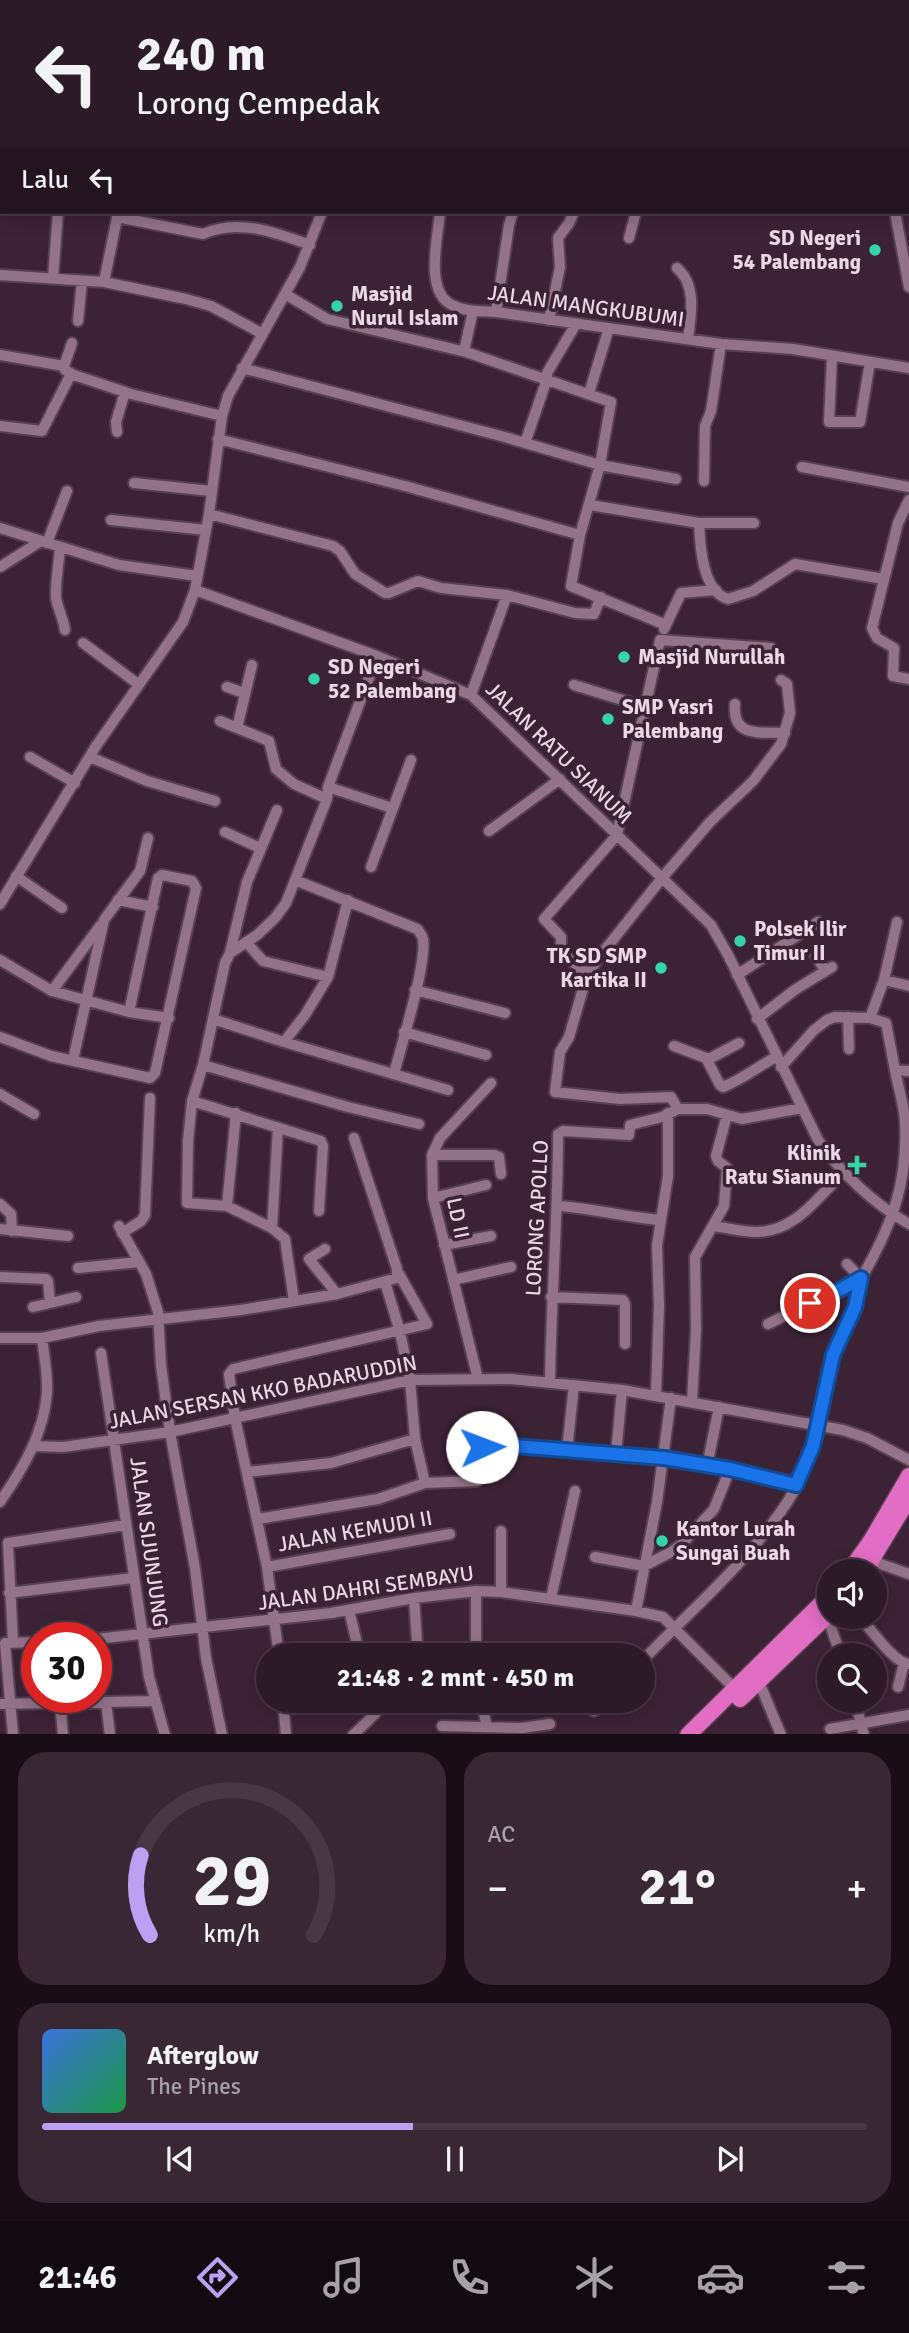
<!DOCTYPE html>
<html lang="id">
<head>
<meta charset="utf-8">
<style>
  :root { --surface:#2d1a28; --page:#392734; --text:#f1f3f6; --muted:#a7a1a8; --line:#483845; --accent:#bca0f2 }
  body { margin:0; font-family:Signika,sans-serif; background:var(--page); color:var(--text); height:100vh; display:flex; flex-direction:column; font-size:26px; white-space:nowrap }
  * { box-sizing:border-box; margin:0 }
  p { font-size:23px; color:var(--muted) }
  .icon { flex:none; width:38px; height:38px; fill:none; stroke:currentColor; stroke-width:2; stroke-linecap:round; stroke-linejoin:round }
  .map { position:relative; height:1734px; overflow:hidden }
  .details { display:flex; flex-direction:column; gap:18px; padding:18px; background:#190e16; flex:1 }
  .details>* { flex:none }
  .banner { position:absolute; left:0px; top:0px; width:910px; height:214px; box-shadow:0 4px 18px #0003,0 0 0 2px var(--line); background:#2d1a28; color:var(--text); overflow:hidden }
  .fabs { position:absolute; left:817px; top:1559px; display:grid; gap:14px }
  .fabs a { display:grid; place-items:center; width:70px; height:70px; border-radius:50%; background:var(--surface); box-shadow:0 4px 18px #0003,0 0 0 2px var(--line); font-size:35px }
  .speed { position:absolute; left:21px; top:1622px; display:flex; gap:14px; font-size:35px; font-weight:700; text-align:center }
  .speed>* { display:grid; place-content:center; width:91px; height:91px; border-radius:50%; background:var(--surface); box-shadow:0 4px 18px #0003,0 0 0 2px var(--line); line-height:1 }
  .speed .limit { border:10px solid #d22; background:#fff; color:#111 }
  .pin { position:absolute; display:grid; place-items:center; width:60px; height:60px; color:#fff; margin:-30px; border:4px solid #fff; border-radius:50%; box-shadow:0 2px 7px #0007 }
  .me { position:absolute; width:77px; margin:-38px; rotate:88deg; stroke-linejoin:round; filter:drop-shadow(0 0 5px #0008) }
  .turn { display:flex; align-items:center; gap:24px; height:147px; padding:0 21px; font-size:32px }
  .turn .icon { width:91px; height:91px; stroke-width:2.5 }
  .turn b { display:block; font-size:49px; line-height:60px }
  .then { display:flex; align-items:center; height:66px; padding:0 21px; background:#0003; gap:14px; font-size:26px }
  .big { font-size:52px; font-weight:700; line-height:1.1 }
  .details .card { flex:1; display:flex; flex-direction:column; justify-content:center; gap:10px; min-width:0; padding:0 24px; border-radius:28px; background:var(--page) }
  .details .dial { align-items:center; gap:0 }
  .dial svg { height:182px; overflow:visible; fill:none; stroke:var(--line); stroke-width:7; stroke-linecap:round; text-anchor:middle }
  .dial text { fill:var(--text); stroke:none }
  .song { display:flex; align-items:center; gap:21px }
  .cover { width:84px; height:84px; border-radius:10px; background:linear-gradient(135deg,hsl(220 70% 55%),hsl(140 70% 35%)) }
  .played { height:7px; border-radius:4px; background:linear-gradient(90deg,var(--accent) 45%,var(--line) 45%) }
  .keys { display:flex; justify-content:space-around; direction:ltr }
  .heat { display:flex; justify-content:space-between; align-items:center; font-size:38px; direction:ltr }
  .details .tiles { flex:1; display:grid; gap:18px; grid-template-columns:1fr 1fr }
  .card:last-child { grid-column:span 2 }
  .trip { position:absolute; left:256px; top:1643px; width:399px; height:70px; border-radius:35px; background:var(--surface); box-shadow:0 4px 18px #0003,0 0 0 2px var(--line); font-weight:700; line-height:70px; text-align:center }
  .tabs { display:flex; height:112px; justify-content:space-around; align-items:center; background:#120a10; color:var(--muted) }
  .tabs .icon { width:49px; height:49px }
  .tabs .active { color:var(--accent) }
  .tabs b { font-size:32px; color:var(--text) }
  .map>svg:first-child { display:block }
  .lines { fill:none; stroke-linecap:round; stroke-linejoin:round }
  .minor-casing { stroke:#564150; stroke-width:14 }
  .highway-casing { stroke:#564150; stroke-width:19 }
  .minor { stroke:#937388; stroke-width:10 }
  .highway { stroke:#e16ec2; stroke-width:16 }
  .route-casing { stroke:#114b97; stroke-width:18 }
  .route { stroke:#1a73e8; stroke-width:12 }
  .poi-dot { fill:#35d4a7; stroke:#3c2235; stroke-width:2.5 }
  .labels { text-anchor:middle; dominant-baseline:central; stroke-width:7; stroke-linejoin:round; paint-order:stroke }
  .poi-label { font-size:21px; font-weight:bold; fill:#ead9e4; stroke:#3c2235; text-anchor:start }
  .street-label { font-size:21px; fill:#ead9e4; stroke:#3c2235 }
</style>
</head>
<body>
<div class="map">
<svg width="909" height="1735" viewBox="0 0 909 1735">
  <rect width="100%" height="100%" fill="#3c2235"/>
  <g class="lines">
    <defs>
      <path id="minor" d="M 270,0 L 273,2
        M 76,1 L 76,0
        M 131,2 L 131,0
        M 185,2 L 185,0
        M 392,2 L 392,0
        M 426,2 L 427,0
        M 0,7 L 2,8
        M 908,94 L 909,94
        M 908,144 L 909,143
        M 0,156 L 2,118
        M 0,172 L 2,195
        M 322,212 L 300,267 L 228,396 L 222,416 L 209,514 L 195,590 L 377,656 L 471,695 L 711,925 L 728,955 L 818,1140 C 841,1173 874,1204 909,1224
        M 440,212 C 438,237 424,292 452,305 C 466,312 482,311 496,312 L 721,344 L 793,349 L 909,368
        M 895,212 L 909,287
        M 117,217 L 203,234 C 237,218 275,232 310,245
        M 629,238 L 636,212
        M 677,268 C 697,285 691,315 688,339
        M 0,275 L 104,282 L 186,299 L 211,306 L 261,333
        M 53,278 L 58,212
        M 104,282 L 118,213
        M 285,294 L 327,319 L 466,352 L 611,402 L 600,465 L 580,535 L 571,586 L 666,625
        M 496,312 L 509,225 L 513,212
        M 549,320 L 560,267 L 558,238 L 569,223 L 574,212
        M 78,321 L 82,281
        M 464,351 L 473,311
        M 0,355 L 64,366 L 65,370 L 74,375 L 131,394 L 222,416
        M 832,356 L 829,422 L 860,422 L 870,362
        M 64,366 L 72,343
        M 242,368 L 501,436 L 600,465 L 676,479
        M 589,393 L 609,328
        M 0,426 L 42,431 L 71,374
        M 117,432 L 116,422 L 125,392
        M 218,439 L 405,486 L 580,535
        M 525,443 L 547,379 L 547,373 L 576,324
        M 802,467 L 909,487
        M 704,481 L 705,426 L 711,411 L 721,344
        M 134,483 L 211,491
        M 909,500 L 898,523 L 872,628 L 877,638 L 894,648 L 893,676 L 909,679
        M 590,505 L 699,523 C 700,545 702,591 728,599 L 753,591 L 795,564 L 884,579
        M 209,514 L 333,546 L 340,551 L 355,574 L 385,593 L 389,593 L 418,581 L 441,588 L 507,595 L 575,613 L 594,614 L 601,597
        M 111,520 L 206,530
        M 699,523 L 754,523
        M 0,528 L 119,565 L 197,576
        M 47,543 L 67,491
        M 60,547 C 59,563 55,582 56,598 C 58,609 63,618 65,630
        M 0,567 L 41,541
        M 664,629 L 681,593 L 716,590
        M 83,643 L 138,684
        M 574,685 L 645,707
        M 227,687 L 244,693
        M 471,695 L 507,595
        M 735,704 C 732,738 760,732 785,733
        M 220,721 L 269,741 L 276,769 L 294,784 L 327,799
        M 237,728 L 252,665
        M 30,757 L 75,783
        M 90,757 L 147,781 L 215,801
        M 328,787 L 392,808
        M 489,831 L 560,779
        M 225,832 L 260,848
        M 371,867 L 411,760
        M 16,876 L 62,908
        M 295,880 L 417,929 C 420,933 422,934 423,939 C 427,964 401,1046 394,1074
        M 118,900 L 153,907
        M 0,904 L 96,746 L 183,622 L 195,590
        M 246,942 L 263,961 L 328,977 L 348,900
        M 230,953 L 247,882 L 277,810
        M 815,955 L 825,970
        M 0,960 L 52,991 L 129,1012 L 169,1018
        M 587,975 L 561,951 L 561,937 L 544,919 L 617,835 L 660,640 L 771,648
        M 737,975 L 818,922
        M 884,980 L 897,922
        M 415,990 L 505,1013
        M 52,991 L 100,926
        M 848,1017 L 849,1049
        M 870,1018 L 884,980 L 909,986
        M 213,1019 L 284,1042 L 448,1090
        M 757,1019 L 796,989 L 832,967
        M 404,1032 L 486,1055
        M 0,1037 L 51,1056 L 150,1078 L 155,1073 L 196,888 L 192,881 L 162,875 L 158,878 L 129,1012
        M 284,1042 L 305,1015 L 328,977
        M 674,1046 L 706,1058 L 720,1085 L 723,1087 C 743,1079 757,1067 776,1057
        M 73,1060 L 104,920 L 140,871 L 148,838
        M 707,1060 L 739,1043
        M 203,1065 L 348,1107 L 419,1124
        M 781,1067 L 814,1030 L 827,1020 L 835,1017 L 870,1018 L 886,1023 L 895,1070 L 909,1071
        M 0,1094 L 34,1114
        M 192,1101 L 321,1141 L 323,1146 L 319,1211
        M 678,1109 L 671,1097 L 620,1099 L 555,1092 L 560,1052 L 569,1037 L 587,975 L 600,956 L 662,878 L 710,822 L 753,781 L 781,744 L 790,713 L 787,684 L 781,680
        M 432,1155 L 494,1155 L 499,1157 L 501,1174
        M 433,1198 L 486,1185
        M 0,1204 L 11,1214 L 12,1231
        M 227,1206 L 236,1113
        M 557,1206 C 592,1208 625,1217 660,1220
        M 119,1226 L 146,1274 L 158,1312 L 161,1365 L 170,1432 L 195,1568 L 206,1658 L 222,1735
        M 714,1226 C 728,1228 743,1232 757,1232 C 795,1232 819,1196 844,1172
        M 272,1228 L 278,1128
        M 0,1229 L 68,1236
        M 122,1233 L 141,1221 L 145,1215 L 150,1098
        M 444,1245 L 491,1236
        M 325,1249 L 309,1259 L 337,1294
        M 78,1268 L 139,1262
        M 0,1277 L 46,1279 L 48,1281 L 50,1303
        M 453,1280 L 511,1267
        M 551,1297 L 623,1300 L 625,1304 L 625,1344
        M 294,1301 L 285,1239 L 272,1228 L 227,1206 L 187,1203 L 188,1141 L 192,1101 L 203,1065 L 225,963 L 230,953 L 257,935 L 275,918 L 286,903 L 327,799 L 328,787 L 377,656
        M 33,1307 L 76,1297
        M 768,1324 L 861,1278 L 847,1264
        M 0,1338 L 42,1338 L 99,1326 L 241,1310 L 337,1294 L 397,1278 L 397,1269 L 354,1138
        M 101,1353 L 149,1677 L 165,1735
        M 478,1379 L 433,1198 L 432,1155 L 440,1138 L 491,1083
        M 550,1383 C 551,1300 558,1217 558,1134 L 563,1131 L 629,1135 L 630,1125 L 662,1117 L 678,1109 L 707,1109 L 742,1119 L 802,1108
        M 656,1395 L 659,1306 L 657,1245 L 668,1176 L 668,1113
        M 692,1402 L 696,1330 L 695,1257 L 724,1206 L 727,1168 L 718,1161 L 716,1156 L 727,1115
        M 34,1446 L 63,1447 L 170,1432 L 410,1380 L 511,1379 L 622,1390 L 843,1430 L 867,1438 L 909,1460
        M 567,1450 L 574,1385
        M 616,1454 L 622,1390
        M 707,1466 L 719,1407
        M 247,1472 L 331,1463 L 415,1439
        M 425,1483 L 477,1481 L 480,1477 L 482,1447 L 489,1444 L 664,1458 L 730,1469 L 796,1485
        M 0,1502 C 22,1470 44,1434 47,1393 C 48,1374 44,1356 42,1338
        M 258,1519 L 378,1499 L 425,1483 L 415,1439 L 410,1380 L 400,1332 L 385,1282
        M 501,1531 L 501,1592
        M 595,1557 L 644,1566 L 671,1552 L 682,1544 L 714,1509 L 730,1469
        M 872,1561 L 909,1574
        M 267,1567 L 450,1534
        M 476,1591 L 476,1656
        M 9,1593 L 133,1578
        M 414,1598 L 418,1656
        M 551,1598 L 575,1491
        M 349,1610 L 360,1656
        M 636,1611 L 657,1502 L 671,1398
        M 827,1616 L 841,1656
        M 859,1617 C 873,1630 892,1662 909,1664
        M 96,1639 L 331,1613 L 414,1598 L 476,1591 L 501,1592 L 636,1611 L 663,1617 L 735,1689
        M 5,1643 L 13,1735
        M 8,1643 L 37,1642
        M 13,1643 L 8,1543 L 125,1525
        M 279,1656 L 267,1567 L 235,1418 L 229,1374 L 233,1369 L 427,1324 L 399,1274
        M 642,1661 C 692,1609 749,1561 788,1501 C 817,1456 819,1406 833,1355 C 838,1338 850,1324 855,1308 C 858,1298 857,1285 862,1277 C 892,1225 908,1183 905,1122 C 904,1104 898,1087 895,1070
        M 759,1682 L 781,1735
        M 898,1687 L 904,1663
        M 283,1701 L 286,1735
        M 481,1701 L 487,1727
        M 855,1701 L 864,1735
        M 60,1702 L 63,1735
        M 106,1702 L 110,1735
        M 0,1704 L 155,1701
        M 594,1711 L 604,1701
        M 442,1726 L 522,1728 L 550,1724
        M 830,1729 L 909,1715
        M 353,1735 L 375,1714 L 372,1701"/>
      <path id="highway" d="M 849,1572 L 871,1541 L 909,1476
        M 864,1572 L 909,1498
        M 740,1699 L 830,1613
        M 688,1735 L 830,1595"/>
    </defs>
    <use href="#minor" class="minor-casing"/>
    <use href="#highway" class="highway-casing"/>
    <use href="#minor" class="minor"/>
    <use href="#highway" class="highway"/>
  </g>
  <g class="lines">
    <defs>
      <path id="route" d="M 482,1447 L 489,1444 L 664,1458 L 730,1469 L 796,1485 L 813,1446 L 833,1355 L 855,1307 L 861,1278 L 836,1292 L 810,1303"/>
    </defs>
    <use href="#route" class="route-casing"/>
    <use href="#route" class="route"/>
  </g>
  <g class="poi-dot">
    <circle cx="875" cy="250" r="7"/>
    <circle cx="337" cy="306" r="7"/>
    <circle cx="624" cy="657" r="7"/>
    <circle cx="314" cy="679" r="7"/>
    <circle cx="608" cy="719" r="7"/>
    <circle cx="740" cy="941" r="7"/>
    <circle cx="661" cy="968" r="7"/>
    <path d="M853.5 1154.5h7v7h7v7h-7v7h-7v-7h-7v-7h7z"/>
    <circle cx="662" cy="1541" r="7"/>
  </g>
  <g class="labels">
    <g class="poi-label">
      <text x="861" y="238" text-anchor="end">SD Negeri<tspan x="861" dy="24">54 Palembang</tspan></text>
      <text x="351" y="294">Masjid<tspan x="351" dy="24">Nurul Islam</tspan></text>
      <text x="638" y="657">Masjid Nurullah</text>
      <text x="328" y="667">SD Negeri<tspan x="328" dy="24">52 Palembang</tspan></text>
      <text x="622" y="707">SMP Yasri<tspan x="622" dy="24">Palembang</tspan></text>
      <text x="754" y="929">Polsek Ilir<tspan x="754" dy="24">Timur II</tspan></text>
      <text x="647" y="956" text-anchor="end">TK SD SMP<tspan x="647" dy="24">Kartika II</tspan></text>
      <text x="841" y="1153" text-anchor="end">Klinik<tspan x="841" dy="24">Ratu Sianum</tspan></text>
      <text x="676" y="1529">Kantor Lurah<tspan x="676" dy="24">Sungai Buah</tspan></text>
    </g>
    <g class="street-label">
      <text transform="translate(586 306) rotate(8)">JALAN MANGKUBUMI</text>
      <text transform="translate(559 753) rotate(44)">JALAN RATU SIANUM</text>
      <text transform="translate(458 1218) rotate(78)">LD II</text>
      <text transform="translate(537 1218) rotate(-87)">LORONG APOLLO</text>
      <text transform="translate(263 1392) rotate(-11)">JALAN SERSAN KKO BADARUDDIN</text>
      <text transform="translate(355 1531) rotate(-10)">JALAN KEMUDI II</text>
      <text transform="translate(149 1542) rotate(82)">JALAN SIJUNJUNG</text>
      <text transform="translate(366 1588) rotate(-8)">JALAN DAHRI SEMBAYU</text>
    </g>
  </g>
</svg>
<div class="fabs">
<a><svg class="icon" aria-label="sound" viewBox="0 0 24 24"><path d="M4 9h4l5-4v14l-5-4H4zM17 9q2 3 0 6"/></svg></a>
<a><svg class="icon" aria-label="search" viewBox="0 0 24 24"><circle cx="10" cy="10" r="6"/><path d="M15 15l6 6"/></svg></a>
</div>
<div class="speed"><div class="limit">30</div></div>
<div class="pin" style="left:810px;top:1303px;background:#d93025"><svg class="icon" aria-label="arrive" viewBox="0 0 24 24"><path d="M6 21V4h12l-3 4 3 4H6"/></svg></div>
<svg class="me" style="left:482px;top:1447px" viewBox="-20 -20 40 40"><circle r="19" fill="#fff"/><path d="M0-13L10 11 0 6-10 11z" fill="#1a73e8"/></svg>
<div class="trip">21:48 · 2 mnt · 450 m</div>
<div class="banner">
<div class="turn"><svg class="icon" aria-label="left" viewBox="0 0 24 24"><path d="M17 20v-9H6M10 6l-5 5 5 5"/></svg><div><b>240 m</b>Lorong Cempedak</div></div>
<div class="then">Lalu<svg class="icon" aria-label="left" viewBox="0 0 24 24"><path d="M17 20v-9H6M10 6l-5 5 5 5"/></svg></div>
</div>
</div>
<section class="details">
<div class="tiles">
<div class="card dial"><svg viewBox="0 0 100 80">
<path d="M14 69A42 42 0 1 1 86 69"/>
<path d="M14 69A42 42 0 0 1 10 34" stroke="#bca0f2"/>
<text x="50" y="56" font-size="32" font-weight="700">29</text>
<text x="50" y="72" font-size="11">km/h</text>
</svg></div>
<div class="card"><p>AC</p>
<div class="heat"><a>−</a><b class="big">21°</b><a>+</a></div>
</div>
<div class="card">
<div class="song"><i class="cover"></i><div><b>Afterglow</b><p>The Pines</p></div></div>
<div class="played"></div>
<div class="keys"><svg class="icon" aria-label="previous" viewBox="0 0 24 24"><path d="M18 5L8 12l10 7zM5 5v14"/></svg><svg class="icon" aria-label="pause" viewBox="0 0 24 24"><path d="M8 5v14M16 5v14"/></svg><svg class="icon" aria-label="next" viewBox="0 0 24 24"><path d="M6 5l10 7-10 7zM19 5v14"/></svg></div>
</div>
</div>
</section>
<nav class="tabs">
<b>21:46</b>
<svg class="icon active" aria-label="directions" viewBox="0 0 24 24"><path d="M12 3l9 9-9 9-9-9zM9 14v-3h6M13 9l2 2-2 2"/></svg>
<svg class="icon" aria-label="music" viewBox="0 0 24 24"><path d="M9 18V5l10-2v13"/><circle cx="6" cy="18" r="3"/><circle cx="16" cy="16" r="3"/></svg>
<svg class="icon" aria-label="phone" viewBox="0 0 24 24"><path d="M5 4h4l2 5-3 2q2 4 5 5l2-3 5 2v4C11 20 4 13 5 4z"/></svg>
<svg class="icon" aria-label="climate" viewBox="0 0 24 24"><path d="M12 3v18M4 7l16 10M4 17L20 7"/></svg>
<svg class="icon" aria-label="car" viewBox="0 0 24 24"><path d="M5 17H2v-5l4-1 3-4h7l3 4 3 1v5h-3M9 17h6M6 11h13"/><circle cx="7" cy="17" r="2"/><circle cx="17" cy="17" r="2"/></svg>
<svg class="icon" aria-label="filters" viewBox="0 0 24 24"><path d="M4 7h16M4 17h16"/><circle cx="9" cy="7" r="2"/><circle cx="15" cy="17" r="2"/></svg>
</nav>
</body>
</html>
